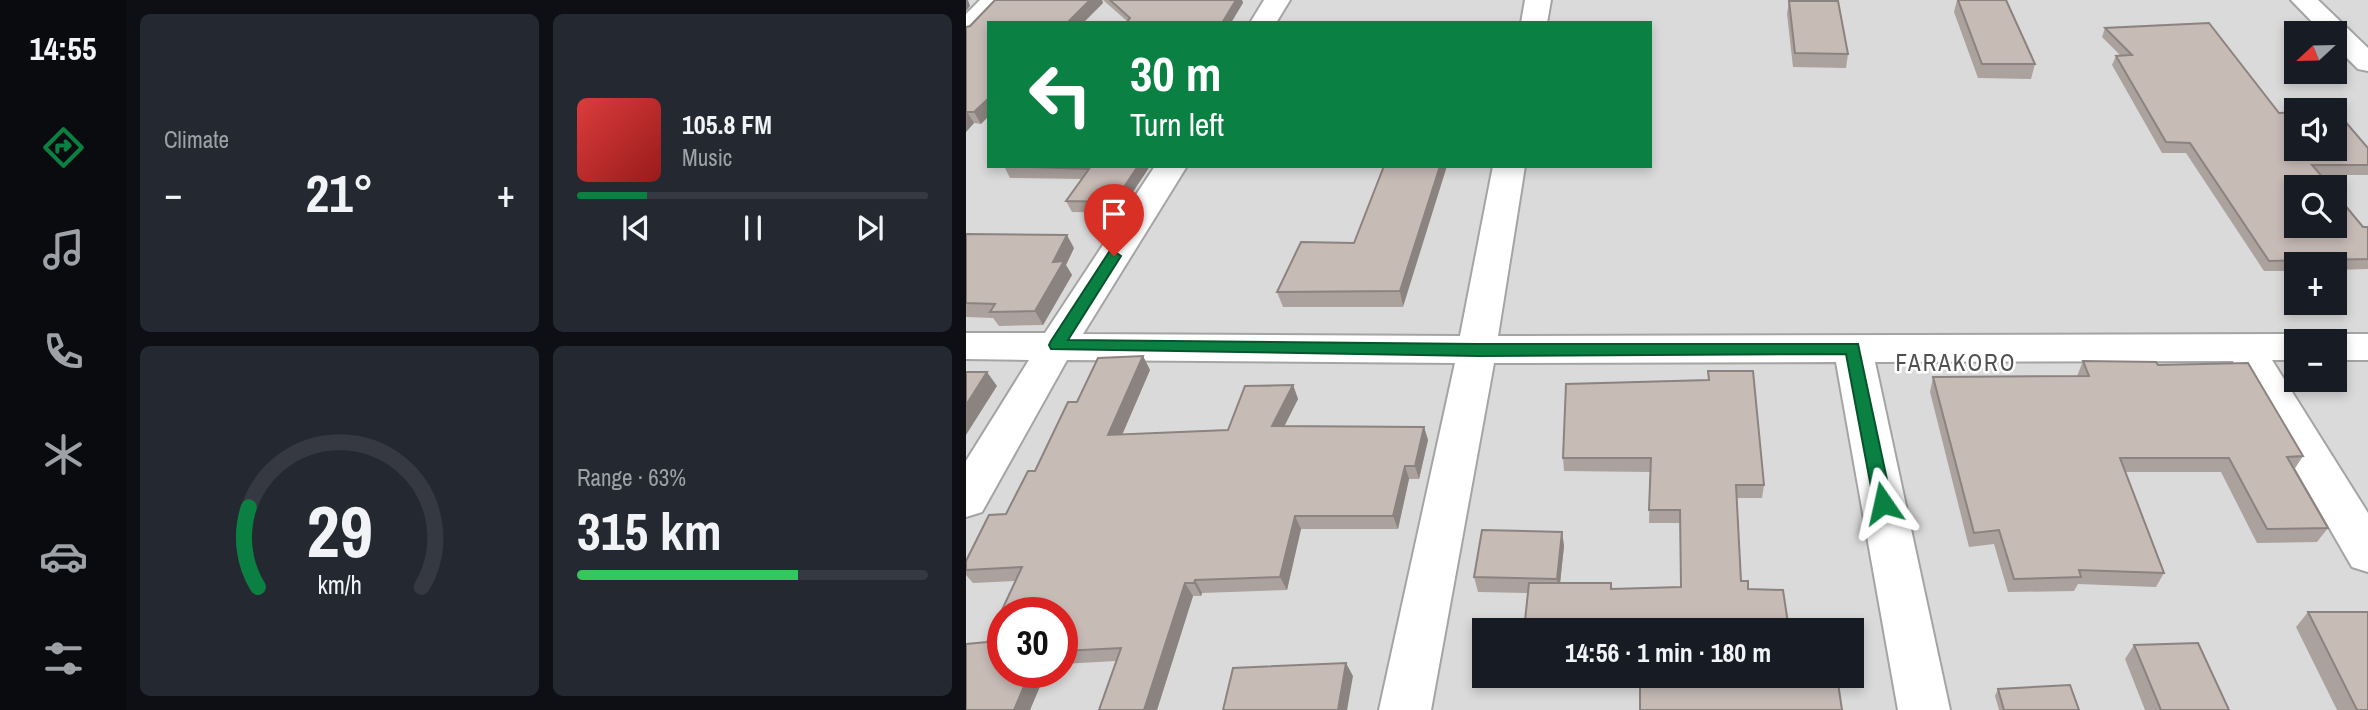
<!DOCTYPE html>
<html lang="en">
<head>
<meta charset="utf-8">
<style>
  :root { --surface:#171b24; --page:#242831; --text:#f1f3f6; --muted:#9ea1a6; --line:#363941; --accent:#0b8043 }
  body { margin:0; font-family:"Archivo Narrow",sans-serif; background:var(--page); color:var(--text); height:100vh; display:flex; flex-direction:column; font-size:26px; white-space:nowrap }
  * { box-sizing:border-box; margin:0 }
  p { font-size:23px; color:var(--muted) }
  .icon { flex:none; width:38px; height:38px; fill:none; stroke:currentColor; stroke-width:2; stroke-linecap:round; stroke-linejoin:round }
  .map { position:relative; flex:1; overflow:hidden }
  .side { display:flex; flex-direction:column; gap:14px; padding:14px; background:#0d0f14; width:840px }
  .side>* { flex:none }
  .hud { position:absolute; left:21px; top:21px; width:665px; height:147px; border-radius:0px; box-shadow:0 4px 10px #0003; background:#0b8043; color:#fff; overflow:hidden }
  .needle { width:46px; rotate:248deg }
  .tools { position:absolute; left:1318px; top:21px; display:grid; gap:14px }
  .tools a { display:grid; place-items:center; width:63px; height:63px; border-radius:0px; background:var(--surface); box-shadow:0 4px 10px #0003; font-size:35px }
  .speed { position:absolute; left:21px; top:597px; display:flex; gap:14px; font-size:35px; font-weight:700; text-align:center }
  .speed>* { display:grid; place-content:center; width:91px; height:91px; border-radius:50%; background:var(--surface); box-shadow:0 4px 10px #0003; line-height:1 }
  .speed .limit { border:10px solid #d22; background:#fff; color:#111 }
  .pin { position:absolute; display:grid; place-items:center; width:60px; height:60px; color:#fff; margin:-72px -30px; border-radius:50% 50% 50% 0; rotate:-45deg; box-shadow:0 0 7px #0007 }
  .pin .icon { rotate:45deg }
  .me { position:absolute; width:77px; margin:-38px; rotate:349deg; stroke-linejoin:round; filter:drop-shadow(0 0 5px #0008) }
  .turn { display:flex; align-items:center; gap:24px; height:147px; padding:0 28px; font-size:32px }
  .turn .icon { width:91px; height:91px; stroke-width:2.5 }
  .turn b { display:block; font-size:49px; line-height:60px }
  .big { font-size:52px; font-weight:700; line-height:1.1 }
  .side .tile { flex:1; display:flex; flex-direction:column; justify-content:center; gap:10px; min-width:0; padding:0 24px; border-radius:10px; background:var(--page) }
  .side .dial { align-items:center; gap:0 }
  .dial svg { height:182px; overflow:visible; fill:none; stroke:var(--line); stroke-width:7; stroke-linecap:round; text-anchor:middle }
  .dial text { fill:var(--text); stroke:none }
  .song { display:flex; align-items:center; gap:21px }
  .cover { width:84px; height:84px; border-radius:10px; background:linear-gradient(135deg,hsl(0 70% 55%),hsl(0 70% 35%)) }
  .played { height:7px; border-radius:4px; background:linear-gradient(90deg,var(--accent) 20%,var(--line) 20%) }
  .keys { display:flex; justify-content:space-around; direction:ltr }
  .heat { display:flex; justify-content:space-between; align-items:center; font-size:38px; direction:ltr }
  .charge { height:10px; border-radius:5px; background:linear-gradient(90deg,#34c759 63%,var(--line) 0) }
  .side .tiles { flex:1; display:grid; gap:14px; grid-template-columns:repeat(2,1fr) }
  .trip { position:absolute; left:506px; top:618px; width:392px; height:70px; border-radius:0px; background:var(--surface); box-shadow:0 4px 10px #0003; font-weight:700; line-height:70px; text-align:center }
  main { display:flex; flex:1; min-height:0 }
  .menu { display:flex; flex-direction:column; width:126px; justify-content:space-around; align-items:center; background:#090b0e; color:var(--muted) }
  .menu .icon { width:49px; height:49px }
  .menu .selected { color:var(--accent) }
  .menu b { font-size:32px; color:var(--text) }
  .map>svg:first-child { display:block }
  .residential { fill:#dbdada; fill-rule:evenodd }
  .lines { fill:none; stroke-linecap:round; stroke-linejoin:round }
  .minor-casing { stroke:#a4a4a4; stroke-width:4 }
  .minor { fill:#fff; fill-rule:evenodd }
  .wall { fill:#aba19d }
  .shaded-wall { fill:#8b837f }
  .building { fill:#c7bbb6; stroke:#8b837f; stroke-width:2 }
  .route { fill:#0b8043; stroke:#07532c; stroke-width:2 }
  .labels { text-anchor:middle; dominant-baseline:central; stroke-width:5; stroke-linejoin:round; paint-order:stroke }
  .neighbourhood-label { font-size:23px; letter-spacing:2px; fill:#505050; stroke:#fff }
</style>
</head>
<body>
<main>
<nav class="menu">
<b>14:55</b>
<svg class="icon selected" aria-label="directions" viewBox="0 0 24 24"><path d="M12 3l9 9-9 9-9-9zM9 14v-3h6M13 9l2 2-2 2"/></svg>
<svg class="icon" aria-label="music" viewBox="0 0 24 24"><path d="M9 18V5l10-2v13"/><circle cx="6" cy="18" r="3"/><circle cx="16" cy="16" r="3"/></svg>
<svg class="icon" aria-label="phone" viewBox="0 0 24 24"><path d="M5 4h4l2 5-3 2q2 4 5 5l2-3 5 2v4C11 20 4 13 5 4z"/></svg>
<svg class="icon" aria-label="climate" viewBox="0 0 24 24"><path d="M12 3v18M4 7l16 10M4 17L20 7"/></svg>
<svg class="icon" aria-label="car" viewBox="0 0 24 24"><path d="M5 17H2v-5l4-1 3-4h7l3 4 3 1v5h-3M9 17h6M6 11h13"/><circle cx="7" cy="17" r="2"/><circle cx="17" cy="17" r="2"/></svg>
<svg class="icon" aria-label="filters" viewBox="0 0 24 24"><path d="M4 7h16M4 17h16"/><circle cx="9" cy="7" r="2"/><circle cx="15" cy="17" r="2"/></svg>
</nav>
<section class="side">
<div class="tiles">
<div class="tile"><p>Climate</p>
<div class="heat"><a>−</a><b class="big">21°</b><a>+</a></div>
</div>
<div class="tile">
<div class="song"><i class="cover"></i><div><b>105.8 FM</b><p>Music</p></div></div>
<div class="played"></div>
<div class="keys"><svg class="icon" aria-label="previous" viewBox="0 0 24 24"><path d="M18 5L8 12l10 7zM5 5v14"/></svg><svg class="icon" aria-label="pause" viewBox="0 0 24 24"><path d="M8 5v14M16 5v14"/></svg><svg class="icon" aria-label="next" viewBox="0 0 24 24"><path d="M6 5l10 7-10 7zM19 5v14"/></svg></div>
</div>
<div class="tile dial"><svg viewBox="0 0 100 80">
<path d="M14 69A42 42 0 1 1 86 69"/>
<path d="M14 69A42 42 0 0 1 10 34" stroke="#0b8043"/>
<text x="50" y="56" font-size="32" font-weight="700">29</text>
<text x="50" y="72" font-size="11">km/h</text>
</svg></div>
<div class="tile"><p>Range · 63%</p><b class="big">315 km</b><div class="charge"></div></div>
</div>
</section>
<div class="map">
<svg width="1402" height="710" viewBox="0 0 1402 710">
  <rect width="100%" height="100%" fill="#efeae3"/>
  <path class="residential" d="M 0,0 L 1402,0 L 1402,710 L 0,710 ZM 23,23 L 684,23 L 684,166 L 23,166 ZM 1330,33 L 1368,33 L 1368,72 L 1330,72 ZM 1330,110 L 1368,110 L 1368,149 L 1330,149 ZM 1330,187 L 1368,187 L 1368,226 L 1330,226 ZM 1330,264 L 1368,264 L 1368,303 L 1330,303 ZM 1330,341 L 1368,341 L 1368,380 L 1330,380 ZM 37,612 L 96,612 L 96,672 L 37,672 ZM 518,630 L 886,630 L 886,676 L 518,676 Z"/>
  <g class="lines">
    <defs>
      <path id="minor" d="M 14,0 L 41,0 L 9,35 L 0,37 L 0,14 Z
        M 298,0 L 324,0 L 310,23 L 284,23 Z
        M 559,0 L 585,0 L 581,23 L 555,23 Z
        M 1325,0 L 1352,0 L 1402,48 L 1402,71 L 1392,69 L 1368,45 L 1368,33 L 1357,33 Z
        M 189,166 L 221,166 L 117,334 L 494,336 L 527,166 L 559,166 L 532,336 L 1330,334 L 1344,338 L 1346,341 L 1330,341 L 1330,360 L 1306,360 L 1402,513 L 1402,572 L 1386,567 L 1267,361 L 909,362 L 984,710 L 932,710 L 870,362 L 528,363 L 465,710 L 413,710 L 489,363 L 101,360 L 16,512 L 0,517 L 0,461 L 63,360 L 0,359 L 0,333 L 79,333 Z
        M 1368,334 L 1402,334 L 1402,360 L 1368,360 L 1368,341 L 1352,341 L 1354,338 Z"/>
    </defs>
    <use href="#minor" class="minor-casing"/>
    <use href="#minor" class="minor"/>
  </g>
  <path class="wall" d="M 29,0 L 136,0 L 137,3 L 117,23 L 23,23 L 15,124 L 8,123 L 0,132 L 0,27 L 4,26 Z
    M 137,0 L 276,0 L 277,3 L 161,21 Z
    M 991,0 L 1040,0 L 1069,64 L 1065,79 L 1012,78 L 988,12 Z
    M 823,1 L 882,54 L 880,68 L 827,67 L 821,14 Z
    M 1139,28 L 1313,113 L 1402,148 L 1402,175 L 1355,175 L 1397,227 L 1402,227 L 1402,269 L 1368,270 L 1368,264 L 1330,264 L 1330,271 L 1298,271 L 1220,153 L 1196,153 L 1146,65 L 1150,56 L 1154,55 L 1136,37 Z
    M 38,166 L 184,166 L 153,213 L 106,212 L 100,201 L 116,179 L 44,178 Z
    M 418,166 L 437,307 L 317,307 L 311,292 L 388,243 Z
    M 0,234 L 108,248 L 100,265 L 106,275 L 77,325 L 33,326 L 27,318 L 0,317 Z
    M 177,356 L 184,370 L 156,435 L 262,430 L 279,386 L 327,385 L 332,399 L 318,426 L 458,427 L 462,440 L 453,479 L 443,479 L 432,529 L 335,529 L 321,590 L 236,593 L 235,596 L 227,596 L 191,710 L 133,710 L 150,661 L 96,664 L 96,612 L 37,612 L 37,672 L 80,672 L 64,710 L 0,710 L 0,644 L 21,642 L 49,581 L 7,583 L 0,575 L 0,561 L 23,515 L 40,514 L 62,471 L 69,471 L 102,402 L 111,402 L 132,358 Z
    M 1117,361 L 1192,365 L 1337,456 L 1328,470 L 1362,528 L 1351,542 L 1291,543 L 1255,472 L 1160,472 L 1198,573 L 1190,587 L 1112,584 L 1108,591 L 1042,592 L 1028,544 L 1003,547 L 964,392 L 967,377 L 1111,376 Z
    M 742,371 L 798,485 L 796,498 L 771,498 L 775,581 L 782,589 L 562,593 L 512,592 L 508,577 L 596,532 L 598,546 L 594,583 L 645,583 L 645,589 L 714,587 L 714,523 L 683,523 L 684,472 L 598,471 L 597,458 L 742,380 Z
    M 1342,612 L 1402,710 L 1371,710 L 1330,627 Z
    M 1168,645 L 1263,710 L 1179,710 L 1159,659 Z
    M 1032,689 L 1113,710 L 1033,710 L 1029,696 Z"/>
  <path class="shaded-wall" d="M 0,0 L 2,0 L 4,6 L 0,11 Z
    M 124,0 L 136,0 L 137,3 L 117,23 L 101,23 Z
    M 270,0 L 276,0 L 277,3 L 265,23 L 256,23 Z
    M 23,98 L 23,116 L 15,124 L 8,112 Z
    M 1,112 L 8,123 L 0,132 L 0,113 Z
    M 172,166 L 184,166 L 153,213 L 148,202 Z
    M 474,166 L 481,166 L 437,307 L 434,291 Z
    M 101,235 L 108,248 L 100,265 L 106,275 L 77,325 L 69,311 L 87,262 Z
    M 177,356 L 184,370 L 150,449 L 142,435 Z
    M 21,372 L 31,386 L 0,435 L 0,405 Z
    M 327,385 L 332,399 L 312,439 L 306,426 Z
    M 458,427 L 462,440 L 453,479 L 449,466 Z
    M 439,466 L 443,479 L 432,529 L 427,516 Z
    M 329,516 L 335,529 L 321,590 L 314,577 Z
    M 596,532 L 598,546 L 593,593 L 591,579 Z
    M 229,580 L 236,593 L 235,596 L 228,583 Z
    M 219,583 L 227,596 L 191,710 L 178,710 Z
    M 380,663 L 387,676 L 381,710 L 372,710 Z
    M 64,672 L 80,672 L 64,710 L 48,710 Z"/>
  <path class="building" d="M 29,0 L 124,0 L 101,23 L 23,23 L 23,98 L 8,112 L 1,112 L 0,113 L 0,27 L 4,26 Z
    M 144,0 L 270,0 L 256,23 L 160,23 L 164,18 Z
    M 992,0 L 1040,0 L 1069,64 L 1016,64 Z
    M 823,1 L 872,1 L 882,54 L 829,53 Z
    M 1243,23 L 1313,113 L 1330,112 L 1330,149 L 1368,149 L 1368,112 L 1371,112 L 1402,148 L 1402,165 L 1346,165 L 1365,187 L 1330,187 L 1330,226 L 1368,226 L 1368,192 L 1397,227 L 1402,227 L 1402,259 L 1303,261 L 1224,143 L 1200,142 L 1150,56 L 1166,55 L 1139,28 Z
    M 38,166 L 172,166 L 148,202 L 100,201 L 123,169 Z
    M 418,166 L 474,166 L 434,291 L 311,292 L 335,242 L 388,243 Z
    M 0,234 L 101,235 L 87,262 L 98,261 L 69,311 L 24,312 L 29,304 L 0,303 Z
    M 177,356 L 142,435 L 262,430 L 279,386 L 327,385 L 306,426 L 458,427 L 449,466 L 439,466 L 427,516 L 329,516 L 314,577 L 229,580 L 228,583 L 219,583 L 178,710 L 133,710 L 155,648 L 96,651 L 96,612 L 37,612 L 37,672 L 64,672 L 48,710 L 0,710 L 0,644 L 21,642 L 56,567 L 0,570 L 0,561 L 23,515 L 40,514 L 62,471 L 69,471 L 102,402 L 111,402 L 132,358 Z
    M 1117,361 L 1190,362 L 1192,365 L 1282,363 L 1337,456 L 1321,457 L 1362,528 L 1301,529 L 1263,458 L 1154,458 L 1198,573 L 1113,570 L 1115,577 L 1048,579 L 1033,530 L 1008,533 L 967,377 L 1123,376 Z
    M 742,371 L 787,371 L 798,485 L 770,485 L 775,581 L 782,581 L 782,589 L 817,590 L 823,630 L 558,630 L 563,583 L 645,583 L 645,589 L 715,587 L 714,510 L 683,510 L 685,458 L 597,458 L 600,384 L 743,380 Z
    M 0,372 L 21,372 L 0,405 Z
    M 516,530 L 596,532 L 591,579 L 508,577 Z
    M 1342,612 L 1402,612 L 1402,710 L 1391,710 Z
    M 1232,643 L 1263,710 L 1195,710 L 1168,645 Z
    M 380,663 L 372,710 L 257,710 L 267,668 Z
    M 674,676 L 871,676 L 876,710 L 674,710 Z
    M 1104,685 L 1113,710 L 1038,710 L 1032,689 Z"/>
  <path class="route" d="M 148,251 L 155,256 L 102,340 L 512,344 L 892,344 L 926,503 L 924,509 L 917,511 L 911,509 L 908,503 L 880,354 L 512,356 L 85,349 L 83,345 L 85,341 L 143,252 Z"/>
  <g class="labels">
    <g class="neighbourhood-label">
      <text x="990" y="362">FARAKORO</text>
    </g>
  </g>
</svg>
<div class="tools">
<a><svg class="needle" viewBox="-14 -14 28 28"><path d="M0-13l5 13h-10z" fill="#e53935"/><path d="M0 13l5-13h-10z" fill="#9ea1a6"/></svg></a>
<a><svg class="icon" aria-label="sound" viewBox="0 0 24 24"><path d="M4 9h4l5-4v14l-5-4H4zM17 9q2 3 0 6"/></svg></a>
<a><svg class="icon" aria-label="search" viewBox="0 0 24 24"><circle cx="10" cy="10" r="6"/><path d="M15 15l6 6"/></svg></a>
<a>+</a>
<a>−</a>
</div>
<div class="speed"><div class="limit">30</div></div>
<div class="pin" style="left:148px;top:256px;background:#d93025"><svg class="icon" aria-label="arrive" viewBox="0 0 24 24"><path d="M6 21V4h12l-3 4 3 4H6"/></svg></div>
<svg class="me" style="left:917px;top:503px" viewBox="-20 -20 40 40"><path d="M0-17L14 15 0 8-14 15z" fill="#0b8043" stroke="#fff" stroke-width="4"/></svg>
<div class="trip">14:56 · 1 min · 180 m</div>
<div class="hud">
<div class="turn"><svg class="icon" aria-label="left" viewBox="0 0 24 24"><path d="M17 20v-9H6M10 6l-5 5 5 5"/></svg><div><b>30 m</b>Turn left</div></div>
</div>
</div>
</main>
</body>
</html>
